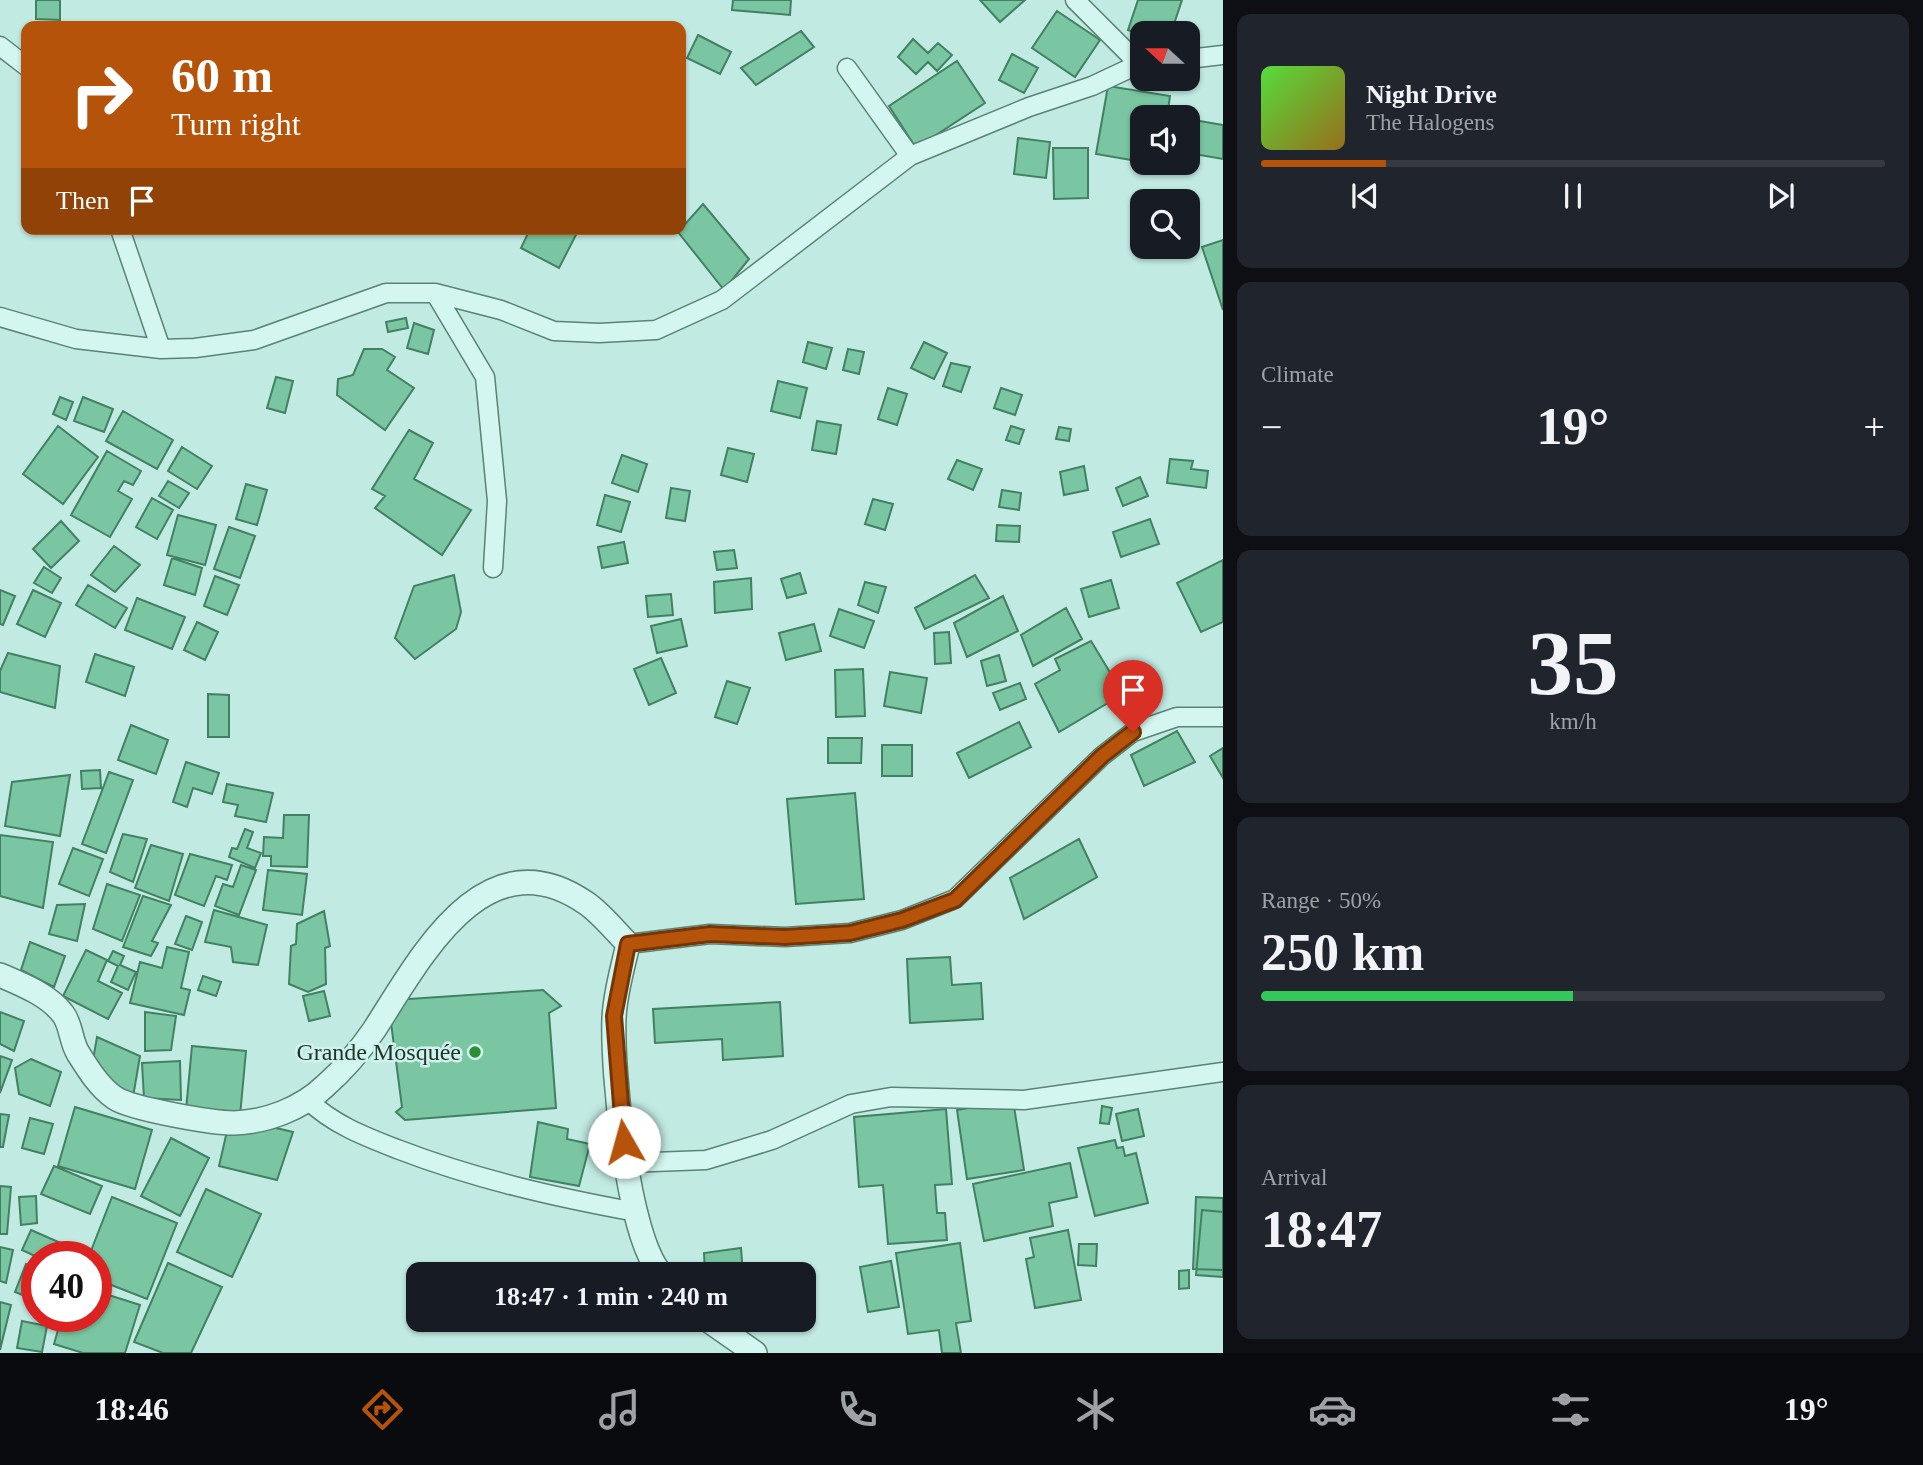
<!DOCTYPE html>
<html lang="en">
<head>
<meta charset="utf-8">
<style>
  :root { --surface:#171b24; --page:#20242c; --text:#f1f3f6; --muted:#9ea1a6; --line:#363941; --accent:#b45309 }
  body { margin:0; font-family:Georgia,serif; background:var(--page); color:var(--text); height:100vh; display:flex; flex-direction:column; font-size:26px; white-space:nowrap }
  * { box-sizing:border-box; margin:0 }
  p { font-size:23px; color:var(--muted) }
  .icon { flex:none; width:38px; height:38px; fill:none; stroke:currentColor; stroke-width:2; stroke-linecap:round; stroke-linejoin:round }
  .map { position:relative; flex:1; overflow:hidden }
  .details { display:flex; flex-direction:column; gap:14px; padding:14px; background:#0d0f14; width:700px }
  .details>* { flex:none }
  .top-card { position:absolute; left:21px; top:21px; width:665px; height:214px; border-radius:14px; box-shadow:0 2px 5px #0004; background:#b45309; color:#fff; overflow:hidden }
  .needle { width:46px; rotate:291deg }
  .tools { position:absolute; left:1130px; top:21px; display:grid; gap:14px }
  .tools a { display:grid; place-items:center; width:70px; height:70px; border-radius:14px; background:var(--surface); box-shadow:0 2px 5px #0004; font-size:35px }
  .speed { position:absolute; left:21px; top:1241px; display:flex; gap:14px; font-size:35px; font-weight:700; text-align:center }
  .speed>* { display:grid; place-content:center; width:91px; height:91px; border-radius:50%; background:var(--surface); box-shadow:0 2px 5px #0004; line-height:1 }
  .speed .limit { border:10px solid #d22; background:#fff; color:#111 }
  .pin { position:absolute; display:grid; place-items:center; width:60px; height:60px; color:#fff; margin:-72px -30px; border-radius:50% 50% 50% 0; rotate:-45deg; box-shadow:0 0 7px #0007 }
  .pin .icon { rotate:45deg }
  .me { position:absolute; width:77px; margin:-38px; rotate:353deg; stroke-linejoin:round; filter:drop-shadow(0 0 5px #0008) }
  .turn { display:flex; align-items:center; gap:24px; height:147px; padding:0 35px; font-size:32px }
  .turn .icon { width:91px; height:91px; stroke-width:2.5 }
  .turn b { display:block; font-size:49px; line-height:60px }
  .then { display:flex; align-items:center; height:66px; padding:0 35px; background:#0003; gap:14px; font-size:26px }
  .big { font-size:52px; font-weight:700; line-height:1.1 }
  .details .tile { flex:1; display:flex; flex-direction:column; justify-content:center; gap:10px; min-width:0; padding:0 24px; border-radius:14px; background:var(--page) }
  .details .dial { align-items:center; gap:0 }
  .dial b { font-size:91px; line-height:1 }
  .song { display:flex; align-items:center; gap:21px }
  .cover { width:84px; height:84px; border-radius:10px; background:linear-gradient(135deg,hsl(110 70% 55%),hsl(40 70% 35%)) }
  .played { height:7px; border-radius:4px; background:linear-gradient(90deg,var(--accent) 20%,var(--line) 20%) }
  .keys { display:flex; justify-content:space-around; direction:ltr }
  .heat { display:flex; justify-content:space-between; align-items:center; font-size:38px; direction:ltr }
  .charge { height:10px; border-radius:5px; background:linear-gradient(90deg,#34c759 50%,var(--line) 0) }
  .trip { position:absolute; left:406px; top:1262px; width:410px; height:70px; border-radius:14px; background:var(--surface); box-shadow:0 2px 5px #0004; font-weight:700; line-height:70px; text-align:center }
  .tab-bar { display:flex; height:112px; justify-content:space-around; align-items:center; background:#090b0e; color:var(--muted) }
  .tab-bar .icon { width:49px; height:49px }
  .tab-bar .on { color:var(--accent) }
  .tab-bar b { font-size:32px; color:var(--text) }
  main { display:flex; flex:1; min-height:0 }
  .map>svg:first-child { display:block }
  .building { fill:#7ac6a2; stroke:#428062; stroke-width:2 }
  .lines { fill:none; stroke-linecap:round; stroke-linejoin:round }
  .minor-casing { stroke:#5a8374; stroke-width:21 }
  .tertiary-casing { stroke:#5a8374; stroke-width:26 }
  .minor { stroke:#d4f6f0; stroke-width:18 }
  .tertiary { stroke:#d4f6f0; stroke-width:23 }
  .route-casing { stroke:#753606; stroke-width:18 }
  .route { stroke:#b45309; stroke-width:12 }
  .poi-dot { fill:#2e8e38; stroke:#d0f2ed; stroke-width:2.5 }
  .labels { text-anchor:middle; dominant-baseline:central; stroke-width:5; stroke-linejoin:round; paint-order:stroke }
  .poi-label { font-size:24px; fill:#1d332b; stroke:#d0f2ed; text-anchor:end }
</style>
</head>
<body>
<main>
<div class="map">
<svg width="1223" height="1353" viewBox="0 0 1223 1353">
  <rect width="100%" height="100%" fill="#c1eae3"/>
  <path class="building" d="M 36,0 L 60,0 L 60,20 L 36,19 Z
    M 733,0 L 791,0 L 790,15 L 732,10 Z
    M 980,0 L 1025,0 L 1000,22 Z
    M 1138,0 L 1182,0 L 1171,33 L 1143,35 L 1128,30 Z
    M 1057,11 L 1100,40 L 1075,77 L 1032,48 Z
    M 801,31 L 814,47 L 756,85 L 741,68 Z
    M 698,35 L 731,52 L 720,74 L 687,58 Z
    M 913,39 L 928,53 L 938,43 L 952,55 L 937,71 L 928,62 L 916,74 L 898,57 Z
    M 1012,54 L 1038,68 L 1024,93 L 999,80 Z
    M 957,61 L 985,103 L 916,148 L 889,106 Z
    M 1108,86 L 1170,96 L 1167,117 L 1143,117 L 1143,162 L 1096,154 Z
    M 1188,119 L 1223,125 L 1223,159 L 1188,153 Z
    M 1018,138 L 1050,142 L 1046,178 L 1014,174 Z
    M 1053,148 L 1088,148 L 1088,198 L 1054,199 Z
    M 703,204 L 749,259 L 724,290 L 678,232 Z
    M 530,229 L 579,229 L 559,268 L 521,248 Z
    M 1223,240 L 1223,310 L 1202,247 Z
    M 406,318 L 408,328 L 388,332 L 386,322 Z
    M 414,323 L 434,330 L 428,354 L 407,348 Z
    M 808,342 L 832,348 L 826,369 L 803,362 Z
    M 924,342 L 947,353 L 934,379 L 911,368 Z
    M 364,349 L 382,349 L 395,357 L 387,370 L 414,388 L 385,430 L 337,395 L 338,379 L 353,375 Z
    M 848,349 L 864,352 L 859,374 L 843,370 Z
    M 951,363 L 970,367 L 961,392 L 943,386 Z
    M 276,377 L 293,381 L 285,413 L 267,408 Z
    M 778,381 L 807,388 L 800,418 L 771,411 Z
    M 888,388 L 907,394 L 897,425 L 878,419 Z
    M 1001,388 L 1022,395 L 1015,415 L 994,408 Z
    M 60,397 L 73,402 L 66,420 L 53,414 Z
    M 83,397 L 113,409 L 104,432 L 74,421 Z
    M 123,411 L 173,440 L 157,469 L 106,441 Z
    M 817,421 L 841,425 L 836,454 L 812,450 Z
    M 58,426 L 98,457 L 63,504 L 23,474 Z
    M 1011,426 L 1024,430 L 1019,444 L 1006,440 Z
    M 1059,427 L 1071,429 L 1069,441 L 1056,439 Z
    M 409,430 L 433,443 L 414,479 L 471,510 L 442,555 L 375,508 L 385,496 L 372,489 Z
    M 182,447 L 212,466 L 197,489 L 168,471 Z
    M 728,448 L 754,454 L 747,482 L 721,475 Z
    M 107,451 L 141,471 L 133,485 L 124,481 L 118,491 L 132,499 L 110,537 L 71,515 Z
    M 622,455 L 647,464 L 638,492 L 612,483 Z
    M 1170,459 L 1193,461 L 1191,469 L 1208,471 L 1206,488 L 1167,483 Z
    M 957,460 L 982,469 L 973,490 L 948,479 Z
    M 1084,466 L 1088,490 L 1064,495 L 1060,472 Z
    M 1140,477 L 1148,496 L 1123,506 L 1116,488 Z
    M 168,481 L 189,493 L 179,508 L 159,496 Z
    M 246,484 L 267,490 L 257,525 L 236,519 Z
    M 671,488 L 690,491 L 685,521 L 666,518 Z
    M 1002,490 L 1021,493 L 1019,510 L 999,507 Z
    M 605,495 L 630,502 L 621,532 L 597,525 Z
    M 152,498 L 173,510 L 157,539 L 136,527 Z
    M 873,499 L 893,504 L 885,530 L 865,524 Z
    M 178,515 L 216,525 L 205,565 L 167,555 Z
    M 1150,519 L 1159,544 L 1121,557 L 1113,532 Z
    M 61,521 L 79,541 L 51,568 L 33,549 Z
    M 997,525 L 1020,526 L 1019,542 L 996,541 Z
    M 229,527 L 255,536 L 240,578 L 214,569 Z
    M 624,542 L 628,563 L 602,568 L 598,547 Z
    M 114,546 L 140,565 L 115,592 L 91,575 Z
    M 734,550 L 737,568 L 717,570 L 714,552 Z
    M 172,558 L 202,568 L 195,595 L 164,585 Z
    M 1223,560 L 1223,622 L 1201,632 L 1177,583 Z
    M 44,567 L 61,578 L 52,593 L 34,583 Z
    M 800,573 L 806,593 L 787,598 L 781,579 Z
    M 454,575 L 461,612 L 456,629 L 415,659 L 395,638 L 414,586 Z
    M 975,575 L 989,598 L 925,629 L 915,608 Z
    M 215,576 L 239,585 L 227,615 L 204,606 Z
    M 751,578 L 752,609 L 715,613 L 714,582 Z
    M 1111,580 L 1119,608 L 1089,617 L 1081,589 Z
    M 865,582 L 886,587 L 878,613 L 858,605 Z
    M 88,585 L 127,608 L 115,628 L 76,605 Z
    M 0,590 L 15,596 L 3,625 L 0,624 Z
    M 33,590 L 61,603 L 45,637 L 17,624 Z
    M 671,594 L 673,615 L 648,617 L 646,596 Z
    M 1003,596 L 1018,631 L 967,657 L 954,623 Z
    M 137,598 L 185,617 L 172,649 L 125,630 Z
    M 1066,608 L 1082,639 L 1033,666 L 1021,635 Z
    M 839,609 L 874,621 L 864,648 L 830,636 Z
    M 681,619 L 687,646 L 657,653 L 651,626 Z
    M 197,622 L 218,632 L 205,660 L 184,650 Z
    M 814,624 L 821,651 L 786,660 L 779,633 Z
    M 949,632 L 951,663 L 935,664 L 934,633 Z
    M 1091,641 L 1123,694 L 1059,732 L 1035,684 L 1060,670 L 1055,659 Z
    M 8,653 L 60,666 L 55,708 L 0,692 L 0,671 Z
    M 95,654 L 134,667 L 125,696 L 86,682 Z
    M 999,655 L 1006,681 L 987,686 L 981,661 Z
    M 661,658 L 676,693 L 649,705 L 634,669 Z
    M 863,669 L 865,716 L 836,717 L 835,670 Z
    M 890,672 L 927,678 L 921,713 L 884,706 Z
    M 727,681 L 750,688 L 737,724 L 715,717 Z
    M 1020,683 L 1026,699 L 1000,710 L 993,693 Z
    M 208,694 L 229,695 L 229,737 L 208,737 Z
    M 1019,722 L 1031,747 L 969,778 L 957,753 Z
    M 131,725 L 168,740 L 156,774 L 118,760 Z
    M 1177,731 L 1195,762 L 1144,786 L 1131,755 Z
    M 828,738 L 862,738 L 861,763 L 828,763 Z
    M 882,745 L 912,745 L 912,776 L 882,776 Z
    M 1223,748 L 1223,778 L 1210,756 Z
    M 186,762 L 219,773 L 212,794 L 193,788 L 187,807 L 173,802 Z
    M 100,770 L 101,788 L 82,789 L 81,771 Z
    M 109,772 L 133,780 L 106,853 L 82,844 Z
    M 70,775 L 60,836 L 5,826 L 12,782 Z
    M 227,784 L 273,793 L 266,822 L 235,816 L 238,805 L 223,802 Z
    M 855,793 L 864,899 L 796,904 L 787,799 Z
    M 284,815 L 309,815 L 307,867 L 271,866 L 271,856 L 263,856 L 264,837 L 283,838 Z
    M 245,829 L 253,832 L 247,848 L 261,853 L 255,868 L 229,857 L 232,848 L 237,849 Z
    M 123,834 L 147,839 L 133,882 L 110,872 Z
    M 0,835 L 53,842 L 43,908 L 0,896 Z
    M 1079,839 L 1097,877 L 1024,919 L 1010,878 Z
    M 151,845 L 183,854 L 169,901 L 135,888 Z
    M 73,848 L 103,859 L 89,896 L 59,884 Z
    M 190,854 L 232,865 L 227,880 L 216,876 L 204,906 L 175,895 Z
    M 241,865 L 256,870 L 239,915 L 215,906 L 223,884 L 233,887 Z
    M 268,870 L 307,874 L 302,915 L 263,910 Z
    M 107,884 L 140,895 L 122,941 L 93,929 Z
    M 143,896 L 171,905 L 152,941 L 158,943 L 151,956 L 123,947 Z
    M 85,904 L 77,941 L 49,934 L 57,905 Z
    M 214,910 L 267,925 L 258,965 L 233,962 L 231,947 L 205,942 Z
    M 324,911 L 330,946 L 325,948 L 326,984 L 308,992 L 289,984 L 291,946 L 296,944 L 297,924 Z
    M 186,916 L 202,922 L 192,950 L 175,944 Z
    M 30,942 L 65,956 L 54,987 L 21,970 Z
    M 167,947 L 189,952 L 181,988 L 190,990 L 184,1015 L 130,1003 L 140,962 L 162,968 Z
    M 86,950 L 107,960 L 98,981 L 122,993 L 108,1019 L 63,996 Z
    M 113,951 L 124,956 L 120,965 L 136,972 L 128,990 L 111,982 L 118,966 L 108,961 Z
    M 950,957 L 952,985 L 981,983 L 983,1019 L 910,1023 L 907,959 Z
    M 203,976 L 221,982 L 216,996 L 198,990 Z
    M 403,988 L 409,999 L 543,990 L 561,1006 L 549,1013 L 556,1108 L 405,1120 L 396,1112 L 402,1107 L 390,1015 Z
    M 324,991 L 330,1016 L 309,1021 L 303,996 Z
    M 780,1002 L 783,1056 L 723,1060 L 722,1039 L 655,1043 L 653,1009 Z
    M 0,1012 L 24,1021 L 14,1051 L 0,1044 Z
    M 145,1012 L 176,1016 L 171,1050 L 145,1051 Z
    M 97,1037 L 140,1056 L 133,1097 L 92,1066 Z
    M 192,1046 L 246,1051 L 240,1116 L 186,1110 Z
    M 0,1056 L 12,1060 L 0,1093 Z
    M 31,1059 L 61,1072 L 50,1106 L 19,1094 L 15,1068 Z
    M 180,1061 L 181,1100 L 144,1098 L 142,1063 Z
    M 1013,1100 L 1024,1170 L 967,1179 L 957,1110 Z
    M 1102,1106 L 1112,1108 L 1109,1124 L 1100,1123 Z
    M 75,1107 L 152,1130 L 135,1189 L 58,1166 Z
    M 946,1109 L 952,1184 L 935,1185 L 937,1213 L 945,1213 L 947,1240 L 888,1244 L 883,1185 L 859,1187 L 854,1117 Z
    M 1138,1109 L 1144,1136 L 1122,1141 L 1116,1114 Z
    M 0,1114 L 9,1115 L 3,1147 L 0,1147 Z
    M 30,1118 L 53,1124 L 44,1154 L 22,1148 Z
    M 538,1122 L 568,1129 L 567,1139 L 590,1144 L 579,1186 L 530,1177 Z
    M 259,1124 L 293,1132 L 277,1180 L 219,1166 L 227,1131 Z
    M 171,1138 L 209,1158 L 180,1216 L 141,1196 Z
    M 1115,1140 L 1117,1148 L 1123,1147 L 1125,1156 L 1136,1153 L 1148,1203 L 1095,1216 L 1078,1148 Z
    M 1070,1163 L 1077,1197 L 1049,1203 L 1053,1226 L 984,1241 L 973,1184 Z
    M 54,1166 L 102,1186 L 90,1214 L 41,1194 Z
    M 0,1186 L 11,1187 L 7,1234 L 0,1234 Z
    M 206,1189 L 261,1214 L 232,1277 L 177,1252 Z
    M 36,1196 L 37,1223 L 21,1225 L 19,1197 Z
    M 112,1197 L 177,1223 L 147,1299 L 96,1279 L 96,1256 L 89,1256 Z
    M 1196,1197 L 1223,1198 L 1223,1270 L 1193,1269 Z
    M 1202,1210 L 1223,1212 L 1223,1277 L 1196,1275 Z
    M 31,1230 L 79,1251 L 77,1256 L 37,1257 L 22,1250 Z
    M 1068,1230 L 1081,1300 L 1035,1308 L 1026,1259 L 1034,1257 L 1030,1238 Z
    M 960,1243 L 971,1321 L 956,1323 L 961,1353 L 942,1353 L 939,1330 L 908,1334 L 896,1253 Z
    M 1079,1244 L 1097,1244 L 1096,1266 L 1078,1265 Z
    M 0,1247 L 13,1250 L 6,1283 L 0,1281 Z
    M 741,1248 L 743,1274 L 705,1274 L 704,1253 Z
    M 891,1261 L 899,1307 L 868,1312 L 860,1267 Z
    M 168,1263 L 222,1287 L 191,1353 L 163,1353 L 134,1342 Z
    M 26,1264 L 37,1268 L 37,1301 L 15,1292 Z
    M 1189,1270 L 1189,1288 L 1179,1289 L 1179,1271 Z
    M 96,1291 L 140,1305 L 125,1353 L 83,1353 L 54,1344 L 62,1316 L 96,1316 Z
    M 0,1302 L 11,1305 L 0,1350 Z
    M 22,1321 L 47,1326 L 42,1352 L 17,1348 Z"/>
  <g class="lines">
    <defs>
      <path id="minor" d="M 1075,0 L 1139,64 L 1143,64
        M 0,46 L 26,66
        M 1188,59 L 1223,55
        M 847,68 L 910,156 L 1029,107 L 1092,86 L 1139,64
        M 120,229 L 161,349
        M 435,293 L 485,377 L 497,501 L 493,568
        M 0,317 L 76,339 L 161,349 L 195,348 L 254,340 L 386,293 L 435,293 L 501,310 L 554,331 L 599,333 L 656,330 L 722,300 L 910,156
        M 628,944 L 710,934 L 785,937 L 850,933 L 902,920 L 955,899 L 1102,756 L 1133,732 L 1177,717 L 1223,717
        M 308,1100 C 332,1124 366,1137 397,1149 C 475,1179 554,1197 636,1212
        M 627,1163 L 706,1160 L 772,1140 L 851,1104 L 891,1097 L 1024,1100 L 1223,1072"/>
      <path id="tertiary" d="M 0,975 C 21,984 49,995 63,1014 C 71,1024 71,1042 78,1053 C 88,1069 99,1087 115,1098 C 132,1109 212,1123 234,1123 C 266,1122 301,1109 325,1086 C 342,1071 361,1049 374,1030 C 420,959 484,833 586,903 C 601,913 615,931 628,944 C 623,967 615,993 614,1018 C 612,1071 627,1236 661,1274
        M 708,1320 L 755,1353"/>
    </defs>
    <use href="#minor" class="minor-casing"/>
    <use href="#tertiary" class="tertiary-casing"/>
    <use href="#minor" class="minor"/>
    <use href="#tertiary" class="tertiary"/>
  </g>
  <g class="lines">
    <defs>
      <path id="route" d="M 624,1142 L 614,1016 L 628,944 L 710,934 L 785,937 L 850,933 L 902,920 L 955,900 L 1102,756 L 1133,732"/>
    </defs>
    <use href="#route" class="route-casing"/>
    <use href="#route" class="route"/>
  </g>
  <circle class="poi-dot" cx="475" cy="1052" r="7"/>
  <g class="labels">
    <g class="poi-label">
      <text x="461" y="1052">Grande Mosquée</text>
    </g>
  </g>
</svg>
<div class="tools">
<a><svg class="needle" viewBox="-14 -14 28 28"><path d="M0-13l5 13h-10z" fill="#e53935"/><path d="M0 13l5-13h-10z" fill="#9ea1a6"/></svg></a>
<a><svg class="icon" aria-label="sound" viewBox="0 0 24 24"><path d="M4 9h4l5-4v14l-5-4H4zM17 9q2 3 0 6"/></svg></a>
<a><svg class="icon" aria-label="search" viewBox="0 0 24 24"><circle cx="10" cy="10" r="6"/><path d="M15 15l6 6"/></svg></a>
</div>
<div class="speed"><div class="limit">40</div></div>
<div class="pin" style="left:1133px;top:732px;background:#d93025"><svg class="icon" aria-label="arrive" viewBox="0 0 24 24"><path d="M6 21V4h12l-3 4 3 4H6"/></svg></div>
<svg class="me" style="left:624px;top:1142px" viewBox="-20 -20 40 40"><circle r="19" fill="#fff"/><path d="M0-13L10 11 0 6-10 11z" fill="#b45309"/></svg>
<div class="trip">18:47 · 1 min · 240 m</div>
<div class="top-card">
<div class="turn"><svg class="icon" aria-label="right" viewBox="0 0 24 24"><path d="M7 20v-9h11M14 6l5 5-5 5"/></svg><div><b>60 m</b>Turn right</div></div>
<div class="then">Then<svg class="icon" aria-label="arrive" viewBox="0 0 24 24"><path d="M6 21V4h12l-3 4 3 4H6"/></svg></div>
</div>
</div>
<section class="details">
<div class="tile">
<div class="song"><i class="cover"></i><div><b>Night Drive</b><p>The Halogens</p></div></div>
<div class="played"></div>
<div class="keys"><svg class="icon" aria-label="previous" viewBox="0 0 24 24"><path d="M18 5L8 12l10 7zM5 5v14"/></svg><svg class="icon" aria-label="pause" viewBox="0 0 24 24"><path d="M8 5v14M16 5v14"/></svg><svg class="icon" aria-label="next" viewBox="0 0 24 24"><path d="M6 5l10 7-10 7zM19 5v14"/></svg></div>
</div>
<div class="tile"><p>Climate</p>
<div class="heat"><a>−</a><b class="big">19°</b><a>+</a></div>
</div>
<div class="tile dial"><b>35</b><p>km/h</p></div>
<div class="tile"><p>Range · 50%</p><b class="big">250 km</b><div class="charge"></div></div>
<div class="tile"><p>Arrival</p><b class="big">18:47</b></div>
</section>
</main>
<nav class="tab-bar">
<b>18:46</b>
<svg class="icon on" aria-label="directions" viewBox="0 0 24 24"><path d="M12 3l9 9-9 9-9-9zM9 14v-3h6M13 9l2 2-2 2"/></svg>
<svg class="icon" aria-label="music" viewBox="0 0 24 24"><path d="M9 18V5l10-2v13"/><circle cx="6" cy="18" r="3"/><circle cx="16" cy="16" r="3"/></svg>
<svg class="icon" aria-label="phone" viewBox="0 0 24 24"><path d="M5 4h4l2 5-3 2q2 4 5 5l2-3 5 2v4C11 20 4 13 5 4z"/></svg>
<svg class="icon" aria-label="climate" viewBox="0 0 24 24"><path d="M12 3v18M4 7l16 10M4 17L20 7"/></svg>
<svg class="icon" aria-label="car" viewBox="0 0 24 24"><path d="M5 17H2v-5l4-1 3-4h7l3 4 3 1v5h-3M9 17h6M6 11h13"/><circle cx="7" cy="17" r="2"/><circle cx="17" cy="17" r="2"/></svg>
<svg class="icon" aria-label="filters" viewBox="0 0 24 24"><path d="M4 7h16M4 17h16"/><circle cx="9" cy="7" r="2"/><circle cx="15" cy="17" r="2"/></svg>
<b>19°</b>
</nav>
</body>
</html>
